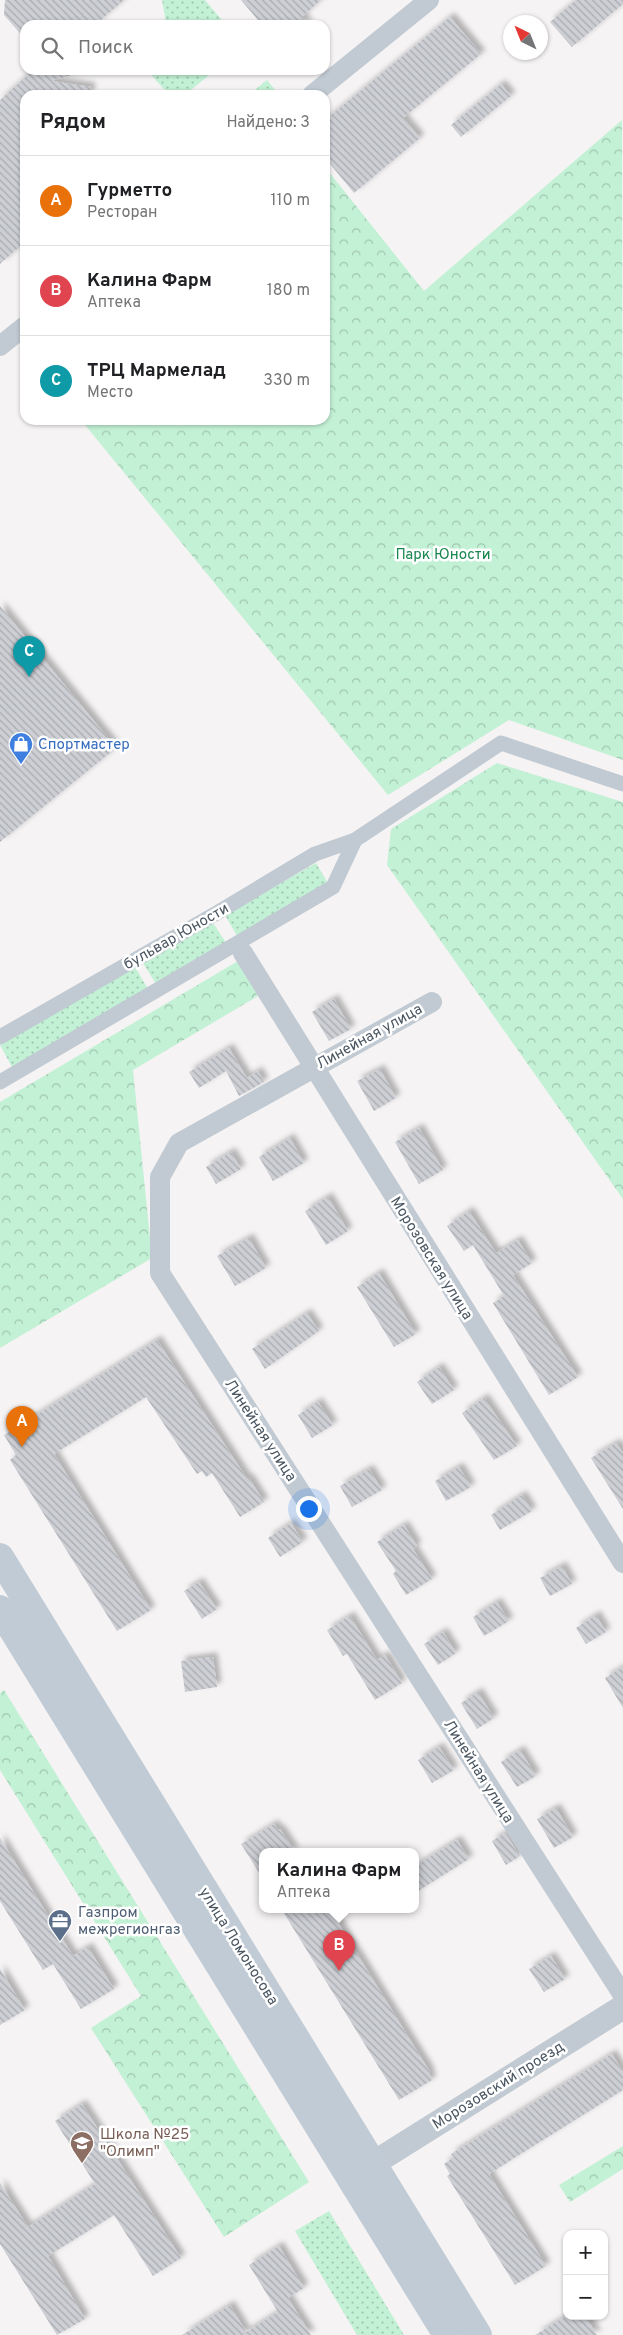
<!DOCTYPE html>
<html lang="ru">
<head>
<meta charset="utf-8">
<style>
  body { margin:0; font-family:Overpass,sans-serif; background:#f2f2f2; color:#202124 }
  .controls { position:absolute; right:15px; bottom:15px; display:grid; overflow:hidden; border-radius:10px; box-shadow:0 1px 4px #0004 }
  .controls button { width:45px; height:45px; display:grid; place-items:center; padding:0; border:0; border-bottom:1px solid #e0e0e0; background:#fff; color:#202124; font:25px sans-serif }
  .compass { position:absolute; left:503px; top:15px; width:45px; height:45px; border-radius:50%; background:#fff; box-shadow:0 1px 4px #0004; rotate:317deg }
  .you { position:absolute; left:308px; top:1508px; width:18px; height:18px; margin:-12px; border:4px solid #fff; border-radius:50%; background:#1a73e8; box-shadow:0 0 0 8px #1a73e833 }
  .badge { display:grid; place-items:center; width:32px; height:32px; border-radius:50%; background:#1a73e8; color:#fff; font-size:16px; font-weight:700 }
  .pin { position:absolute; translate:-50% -41px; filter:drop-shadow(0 1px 2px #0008) }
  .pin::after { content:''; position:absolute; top:26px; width:18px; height:15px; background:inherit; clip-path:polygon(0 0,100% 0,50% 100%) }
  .popup { position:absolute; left:259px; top:1848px; width:160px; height:65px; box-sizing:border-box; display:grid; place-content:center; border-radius:10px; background:#fff; filter:drop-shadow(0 1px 4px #0005); font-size:16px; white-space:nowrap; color:#757577 }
  .popup b { font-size:19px; color:#202124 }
  .popup::after { content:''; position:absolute; left:50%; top:100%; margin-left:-10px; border:10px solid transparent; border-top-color:#fff }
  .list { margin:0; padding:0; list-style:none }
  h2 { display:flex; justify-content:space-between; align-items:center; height:65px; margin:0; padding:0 20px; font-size:21px }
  h2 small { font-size:16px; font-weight:400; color:#757577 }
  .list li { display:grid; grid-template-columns:32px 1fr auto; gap:15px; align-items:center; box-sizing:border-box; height:90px; padding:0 20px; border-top:1px solid #e0e0e0 }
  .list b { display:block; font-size:19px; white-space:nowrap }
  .list p { margin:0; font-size:16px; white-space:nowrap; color:#757577 }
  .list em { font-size:16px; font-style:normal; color:#757577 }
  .icon { flex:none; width:28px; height:28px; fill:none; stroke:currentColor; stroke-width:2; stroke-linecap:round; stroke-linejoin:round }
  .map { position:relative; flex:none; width:623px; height:2335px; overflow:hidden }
  .search { position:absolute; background:#fff; box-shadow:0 1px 4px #0004; left:20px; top:20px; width:310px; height:55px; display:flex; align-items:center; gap:12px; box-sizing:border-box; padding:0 18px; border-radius:15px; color:#757577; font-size:19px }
  .panel { position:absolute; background:#fff; box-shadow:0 1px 4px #0004; left:20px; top:90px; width:310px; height:335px; border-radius:15px }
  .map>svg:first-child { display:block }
  .grass { fill:url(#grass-dots) }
  .park { fill:url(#park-crowns) }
  .building { fill:url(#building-back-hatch); filter:url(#shadow) }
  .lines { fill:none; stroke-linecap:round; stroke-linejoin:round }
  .pedestrian { stroke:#c1cad2; stroke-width:15 }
  .minor { stroke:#c1cad2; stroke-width:20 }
  .tertiary { stroke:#c1cad2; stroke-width:25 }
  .secondary { stroke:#c1cbd6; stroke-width:28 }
  .labels { text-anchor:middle; stroke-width:5; stroke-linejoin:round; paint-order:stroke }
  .park-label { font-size:15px; fill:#17864f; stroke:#fff }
  .shop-label { font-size:15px; fill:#366cbe; stroke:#fff; text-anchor:start }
  .street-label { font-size:15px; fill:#4a5661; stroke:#fff }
  .service-label { font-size:15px; fill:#4e5e75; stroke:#fff; text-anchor:start }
  .education-label { font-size:15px; fill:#785e54; stroke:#fff; text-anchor:start }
</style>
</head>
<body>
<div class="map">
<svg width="623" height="2335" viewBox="0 0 623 2335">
  <defs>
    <pattern id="grass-dots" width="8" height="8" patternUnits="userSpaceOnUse" patternTransform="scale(1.25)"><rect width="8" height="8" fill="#c3f1d5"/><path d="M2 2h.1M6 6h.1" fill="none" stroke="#a0c6b0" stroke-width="1.8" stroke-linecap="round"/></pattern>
    <pattern id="park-crowns" width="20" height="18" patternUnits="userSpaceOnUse" patternTransform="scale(1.25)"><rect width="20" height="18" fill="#c3f1d5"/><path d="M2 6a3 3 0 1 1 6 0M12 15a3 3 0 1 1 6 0" fill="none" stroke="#a0c6b0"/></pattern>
    <pattern id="building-back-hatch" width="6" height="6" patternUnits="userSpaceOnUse" patternTransform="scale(1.25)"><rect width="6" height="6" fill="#cdcfd5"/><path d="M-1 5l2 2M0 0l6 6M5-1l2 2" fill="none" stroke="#a8abb0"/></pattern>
    <filter id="shadow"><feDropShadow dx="4.5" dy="-4.5" stdDeviation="2.5" flood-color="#0004"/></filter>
  </defs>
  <rect width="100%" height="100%" fill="#f5f3f3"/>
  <!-- grass -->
  <path class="grass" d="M162,0H205L226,25H164L165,17Z
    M147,70H215L185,95H169Z
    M267,80L279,95H249Z
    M316,863L329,885L237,936L225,915Z
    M213,923L227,944L156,984L143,963Z
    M135,967L148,989L12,1067L0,1045Z
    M329,2211L404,2335H357L295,2231Z"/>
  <!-- park -->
  <path class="park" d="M622,120L623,760L509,720L388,795L81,420H325V167L424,291Z
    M497,763L623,802V1199L387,865L391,829Z
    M238,961L258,996L133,1070L152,1258L0,1348V1102Z
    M4,1690L309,2182L224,2237L91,2028L141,1996L0,1770V1693Z
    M623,2146V2169L570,2202L559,2185Z"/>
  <!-- building -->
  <path class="building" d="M5,0H124L95,25H25V39L4,15Z
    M241,0H321L302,17L309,25H262Z
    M576,0H623V4L572,47L550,22Z
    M450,17L481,54L403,118L420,138L354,193L325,158V120Z
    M33,70H72V75L51,81L91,87L90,95H25V242L0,264V100Z
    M501,84L511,96L461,137L451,125Z
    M0,606L116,748L0,842Z
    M334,999L351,1029L329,1041L312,1012Z
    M229,1048L247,1078L258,1071L264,1082L239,1096L226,1071L199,1088L189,1072Z
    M380,1069L396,1098L374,1111L357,1081Z
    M419,1128L443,1170L419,1184L395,1142Z
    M290,1138L304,1163L273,1181L259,1157Z
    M231,1152L241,1169L216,1184L206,1167Z
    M328,1197L348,1231L326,1245L305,1211Z
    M469,1211L496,1253L518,1240L532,1263L513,1275L578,1377L549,1395L493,1303L504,1296L473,1245L464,1251L447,1226Z
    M249,1238L266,1268L235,1286L217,1256Z
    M379,1273L416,1334L394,1347L357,1287Z
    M307,1313L319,1331L265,1369L252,1349Z
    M157,1340L247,1479L249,1478L264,1502L240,1517L212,1473L206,1477L202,1471L197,1474L146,1397L54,1454L151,1610L117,1631L10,1460L16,1455L4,1435Z
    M439,1367L454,1390L432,1404L417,1382Z
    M484,1398L517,1446L494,1460L462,1413Z
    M318,1402L333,1425L312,1438L298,1415Z
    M616,1443L623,1453V1509L591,1458Z
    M459,1467L471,1487L446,1501L435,1481Z
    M369,1469L382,1490L352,1507L340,1486Z
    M522,1495L532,1511L500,1530L491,1515Z
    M291,1523L303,1542L280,1557L268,1538Z
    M404,1525L417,1546L413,1549L432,1579L406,1595L393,1574L396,1571L377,1542Z
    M562,1566L572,1584L550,1596L540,1578Z
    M199,1582L217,1609L202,1619L184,1591Z
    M497,1602L509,1621L484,1636L473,1617Z
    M596,1615L606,1632L586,1644L576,1628Z
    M350,1616L377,1660L385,1655L402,1683L375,1700L347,1654L343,1656L327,1630Z
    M443,1632L456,1653L438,1665L424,1644Z
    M213,1657L217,1687L185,1692L181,1661Z
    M623,1667V1708L605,1678Z
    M478,1692L494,1718L477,1729L461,1703Z
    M439,1747L454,1770L432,1783L418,1760Z
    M520,1750L536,1776L517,1787L501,1762Z
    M556,1808L573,1837L554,1848L537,1819Z
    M274,1824L278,1830L280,1829L295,1852H263V1879L241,1844Z
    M505,1833L520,1856L506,1865L492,1841Z
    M0,1838L73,1956L88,1947L114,1989L81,2009L53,1964L43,1970L0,1901Z
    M457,1840L469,1859L415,1893V1866Z
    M282,1910H330L430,2072L429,2073L432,2080L399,2100Z
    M551,1956L565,1979L544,1992L529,1969Z
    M0,1969L25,2010L0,2025Z
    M612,2054L623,2072V2090L489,2174L546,2266L515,2285L447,2176L450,2174L444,2164L454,2157L451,2154Z
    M82,2104L181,2258L153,2276L114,2215L48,2256L85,2319L57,2335L0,2244V2183L28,2227L95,2184L55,2121Z
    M279,2246L304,2288L288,2298L311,2335H182L230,2305L246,2332L278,2312L249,2265Z
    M566,2316H585L597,2335H535Z"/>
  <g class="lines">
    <!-- pedestrian -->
    <path class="pedestrian" d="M0,1037L215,914L315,854L355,840
      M0,1082L333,887L355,840L501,743L623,784"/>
    <!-- minor -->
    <path class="minor" d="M312,95L429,0
      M0,346L25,326
      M243,953L623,1563
      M432,1002L179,1143L160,1177V1273L623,1995"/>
    <!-- tertiary -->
    <path class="tertiary" d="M374,2163L623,2007"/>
    <!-- secondary -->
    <path class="secondary" d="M0,1557L478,2335
      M0,1609L447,2335"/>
  </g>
  <!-- icons -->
  <defs>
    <g id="shop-pin" transform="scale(1.25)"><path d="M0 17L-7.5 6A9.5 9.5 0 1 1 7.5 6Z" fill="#3f7fe0" stroke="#fff"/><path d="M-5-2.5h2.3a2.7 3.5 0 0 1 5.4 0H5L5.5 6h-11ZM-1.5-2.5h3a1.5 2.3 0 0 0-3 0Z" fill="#fff"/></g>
    <g id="office-pin" transform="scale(1.25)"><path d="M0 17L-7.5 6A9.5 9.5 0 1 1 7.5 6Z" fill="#5c6f8a" stroke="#fff"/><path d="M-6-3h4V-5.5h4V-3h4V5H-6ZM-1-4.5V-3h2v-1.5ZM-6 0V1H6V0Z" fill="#fff"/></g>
    <g id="school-pin" transform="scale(1.25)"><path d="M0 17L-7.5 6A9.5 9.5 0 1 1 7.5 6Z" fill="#8d6e63" stroke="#fff"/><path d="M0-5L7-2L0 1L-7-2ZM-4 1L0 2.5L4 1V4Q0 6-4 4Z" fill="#fff"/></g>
  </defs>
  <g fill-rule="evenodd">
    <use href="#shop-pin" x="21" y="744"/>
    <use href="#office-pin" x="60" y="1921"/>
    <use href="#school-pin" x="82" y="2143"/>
  </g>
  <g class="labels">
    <!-- park labels -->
    <g class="park-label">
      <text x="443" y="559">Парк Юности</text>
    </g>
    <!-- shop labels -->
    <g class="shop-label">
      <text x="38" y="749">Спортмастер</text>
    </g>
    <!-- street labels -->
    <g class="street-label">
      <text transform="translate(176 936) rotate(-30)" y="5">бульвар Юности</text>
      <text transform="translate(369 1036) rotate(-29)" y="5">Линейная улица</text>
      <text transform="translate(432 1258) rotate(58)" y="5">Морозовская улица</text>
      <text transform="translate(261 1430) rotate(57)" y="5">Линейная улица</text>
      <text transform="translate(479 1771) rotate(58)" y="5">Линейная улица</text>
      <text transform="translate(239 1946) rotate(58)" y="5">улица Ломоносова</text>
      <text transform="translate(498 2085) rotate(-32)" y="5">Морозовский проезд</text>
    </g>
    <!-- service labels -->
    <g class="service-label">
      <text x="78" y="1917">Газпром<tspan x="78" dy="17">межрегионгаз</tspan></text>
    </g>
    <!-- education labels -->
    <g class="education-label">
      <text x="100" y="2139">Школа №25<tspan x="100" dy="17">"Олимп"</tspan></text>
    </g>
  </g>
</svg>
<div class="controls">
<button>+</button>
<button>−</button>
</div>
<svg class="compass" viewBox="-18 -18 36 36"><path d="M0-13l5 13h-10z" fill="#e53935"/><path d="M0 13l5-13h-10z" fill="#757577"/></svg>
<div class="you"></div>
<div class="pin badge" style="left:22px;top:1447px;background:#e8710a">A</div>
<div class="pin badge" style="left:339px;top:1971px;background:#e0444e">B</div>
<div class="popup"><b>Калина Фарм</b>Аптека</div>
<div class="pin badge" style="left:29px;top:677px;background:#0f9aa8">C</div>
<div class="search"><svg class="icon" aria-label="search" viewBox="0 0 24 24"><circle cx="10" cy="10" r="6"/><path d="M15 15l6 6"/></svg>Поиск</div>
<section class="panel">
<h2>Рядом<small>Найдено: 3</small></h2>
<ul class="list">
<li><span class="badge" style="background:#e8710a">A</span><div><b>Гурметто</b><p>Ресторан</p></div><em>110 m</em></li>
<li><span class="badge" style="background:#e0444e">B</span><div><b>Калина Фарм</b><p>Аптека</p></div><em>180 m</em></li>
<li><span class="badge" style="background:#0f9aa8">C</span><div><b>ТРЦ Мармелад</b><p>Место</p></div><em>330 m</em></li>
</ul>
</section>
</div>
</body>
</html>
